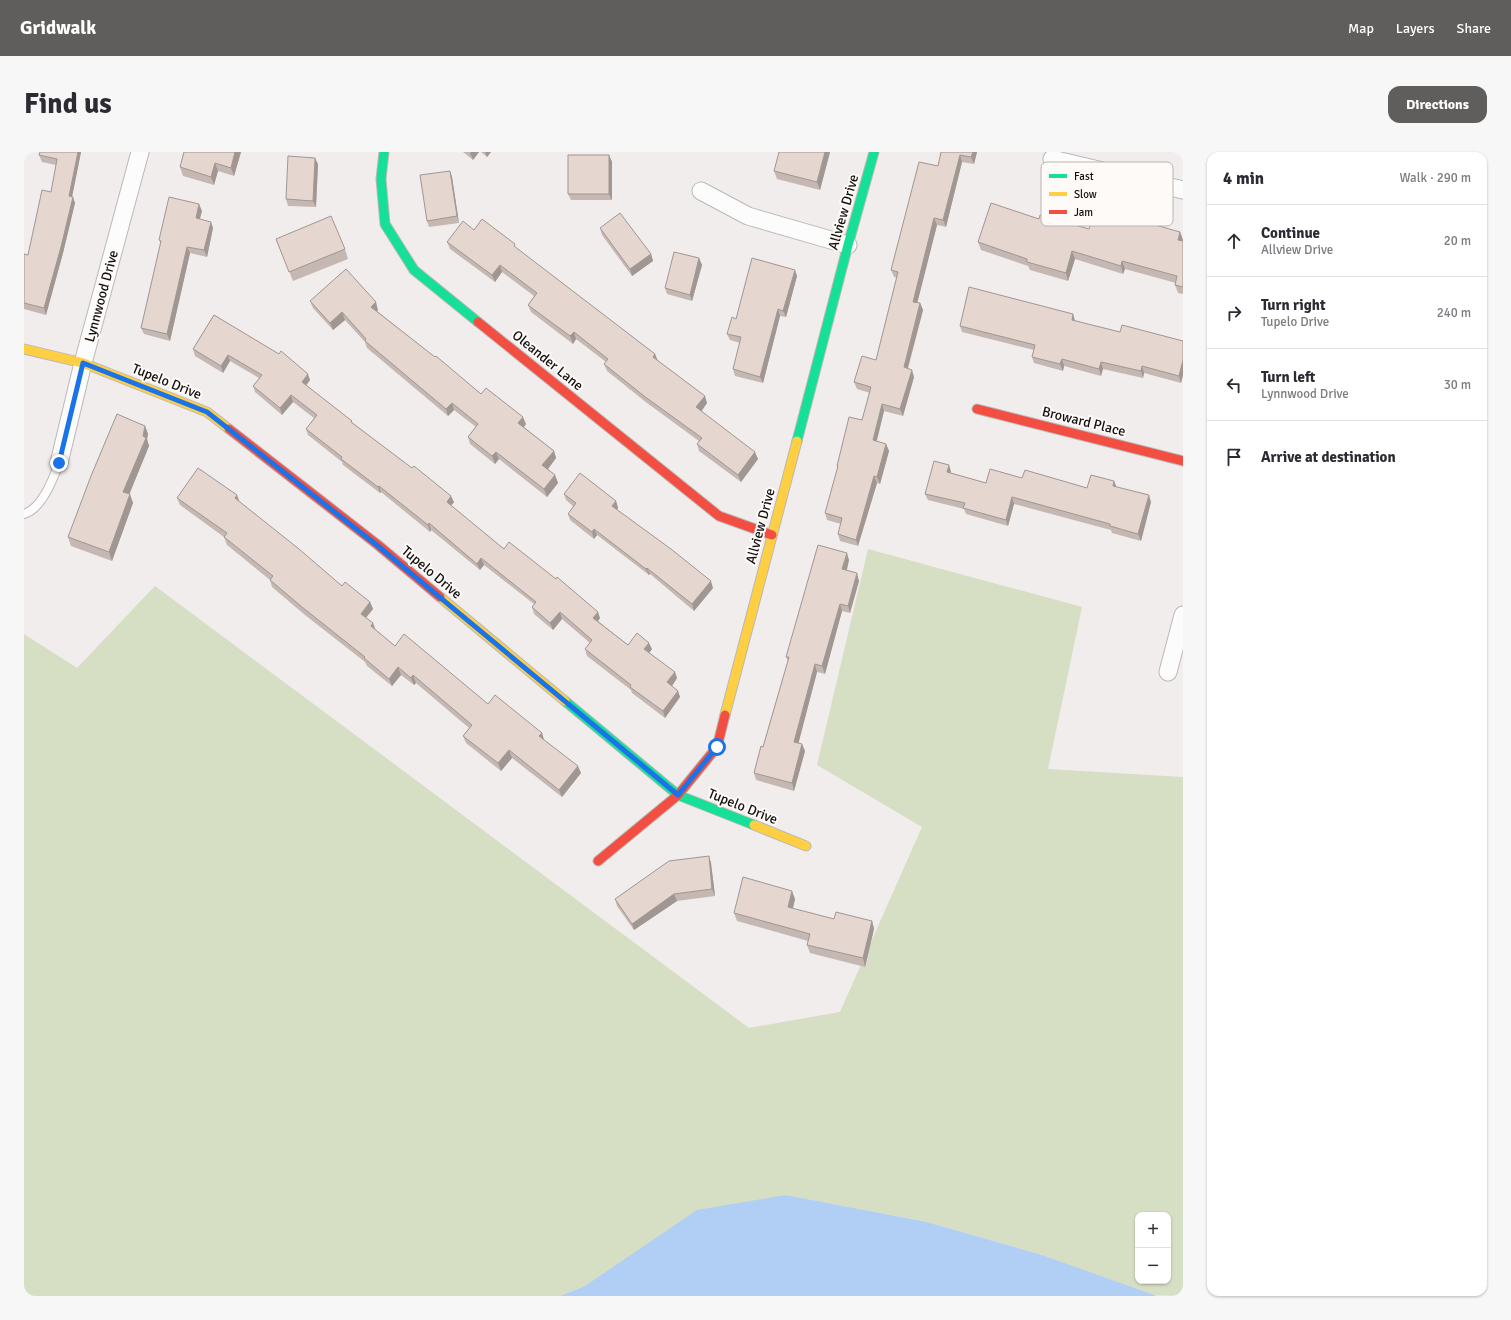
<!DOCTYPE html>
<html lang="en">
<head>
<meta charset="utf-8">
<style>
  body { margin:0; font-family:Signika,sans-serif; background:#f7f7f7; color:#2b2b33 }
  .controls { position:absolute; right:12px; bottom:12px; display:grid; overflow:hidden; border-radius:8px; box-shadow:0 1px 3px #0004 }
  .controls button { width:36px; height:36px; display:grid; place-items:center; padding:0; border:0; border-bottom:1px solid #e1e1e2; background:#fff; color:#2b2b33; font:20px sans-serif }
  .stop { position:absolute; width:12px; height:12px; margin:-9px; border:3px solid #1a73e8; border-radius:50%; background:#fff }
  .stop.end { background:#1a73e8; border-color:#fff; box-shadow:0 1px 4px #0008 }
  .list { margin:0; padding:0; list-style:none }
  h2 { display:flex; justify-content:space-between; align-items:center; height:52px; margin:0; padding:0 16px; font-size:17px }
  h2 small { font-size:13px; font-weight:400; color:#7c7c81 }
  .list li { display:grid; grid-template-columns:26px 1fr auto; gap:12px; align-items:center; box-sizing:border-box; height:72px; padding:0 16px; border-top:1px solid #e1e1e2 }
  .list b { display:block; font-size:15px; white-space:nowrap }
  .list p { margin:0; font-size:13px; white-space:nowrap; color:#7c7c81 }
  .list em { font-size:13px; font-style:normal; color:#7c7c81 }
  .icon { flex:none; width:22px; height:22px; fill:none; stroke:currentColor; stroke-width:2; stroke-linecap:round; stroke-linejoin:round }
  .map { position:relative; flex:none; width:1159px; height:1144px; overflow:hidden; border-radius:12px }
  header { display:flex; align-items:center; gap:24px; box-sizing:border-box; height:56px; padding:0 20px; background:#605e5d; color:#fff }
  header strong { font-size:19px }
  nav { display:flex; gap:22px; margin-inline-start:auto; font-size:14px }
  .intro { display:flex; align-items:center; justify-content:space-between; box-sizing:border-box; height:96px; padding:0 24px }
  h1 { margin:0; font-size:28px }
  .button { padding:10px 18px; border-radius:12px; background:#605e5d; color:#fff; font-size:14px; font-weight:700 }
  main { display:flex; gap:24px; padding:0 24px }
  aside { flex:1; background:#fff; border-radius:12px; box-shadow:0 1px 3px #0004 }
  .map>svg:first-child { display:block }
  .green { fill:#d6dec3; fill-rule:evenodd }
  .water { fill:#b1cef5 }
  .lines { fill:none; stroke-linecap:round; stroke-linejoin:round }
  .lane-casing { stroke:#bbb8b7; stroke-width:10 }
  .street-casing { stroke:#bbb8b7; stroke-width:19 }
  .fast-casing { stroke:#bbb8b7; stroke-width:11 }
  .slow-casing { stroke:#bbb8b7; stroke-width:11 }
  .jam-casing { stroke:#bbb8b7; stroke-width:11 }
  .lane { stroke:#fdfcfc; stroke-width:8 }
  .street { stroke:#fdfcfc; stroke-width:17 }
  .fast { stroke:#16e098; stroke-width:9 }
  .slow { stroke:#ffcf43; stroke-width:9 }
  .jam { stroke:#f24e42; stroke-width:9 }
  .wall { fill:#c5b8b3 }
  .shaded-wall { fill:#a09692 }
  .building { fill:#e5d6d0; stroke:#a09692 }
  .route { stroke:#1a73e8; stroke-width:5 }
  .labels { text-anchor:middle; stroke-width:4; stroke-linejoin:round; paint-order:stroke }
  .street-label { font-size:14px; fill:#131110; stroke:#fefaf8 }
  .key { fill:#fefaf8; stroke:#b8b4b2; stroke-width:1 }
  .key-label { font-size:11px; fill:#131110 }
</style>
</head>
<body>
<header>
<strong>Gridwalk</strong>
<nav><a>Map</a><a>Layers</a><a>Share</a></nav>
</header>
<div class="intro"><h1>Find us</h1><a class="button">Directions</a></div>
<main>
<div class="map">
<svg width="1159" height="1144" viewBox="0 0 1159 1144">
  <rect width="100%" height="100%" fill="#f0edec"/>
  <!-- green -->
  <path class="green" d="M844,397L1058,455L1024,617L1159,625V1144L1129,1143L1018,1103L903,1070L762,1043L561,1134L536,1144H0V482L53,516L131,434L725,876L816,860L898,675L793,613ZM1114,1063H1144V1129H1114Z"/>
  <!-- water -->
  <path class="water" d="M762,1043L903,1070L1018,1103L1133,1144H536L561,1134L673,1058Z"/>
  <g class="lines">
    <!-- lane casing -->
    <g class="lane-casing">
      <path id="lane" d="M0,362C18,357 29,327 35,311"/>
    </g>
    <!-- street casing -->
    <g class="street-casing">
      <path id="street" d="M1028,7L1159,38
        M677,39L724,64L824,93
        M35,311L59,211L116,0
        M1144,520L1159,463"/>
    </g>
    <!-- fast casing -->
    <g class="fast-casing">
      <path id="fast" d="M360,0L357,27L361,72L390,118L454,170
        M773,289L824,93L850,0
        M541,549L654,643L730,673"/>
    </g>
    <!-- slow casing -->
    <g class="slow-casing">
      <path id="slow" d="M0,197L59,211L183,260L205,277
        M416,445L541,549
        M701,563L773,289
        M730,673L782,694"/>
    </g>
    <!-- jam casing -->
    <g class="jam-casing">
      <path id="jam" d="M454,170L695,364L748,383
        M953,257L1159,309
        M205,277L354,393L416,445
        M574,709L654,643L693,595L701,563"/>
    </g>
    <!-- lane -->
    <use href="#lane" class="lane"/>
    <!-- street -->
    <use href="#street" class="street"/>
    <!-- fast -->
    <use href="#fast" class="fast"/>
    <!-- slow -->
    <use href="#slow" class="slow"/>
    <!-- jam -->
    <use href="#jam" class="jam"/>
  </g>
  <!-- wall -->
  <path class="wall" d="M57,0L48,45L51,51L39,101L22,163L0,157V102L4,103L27,40L32,13L18,10L15,3Z
    M160,0H217L210,24L194,19L190,33L159,24L156,15Z
    M439,0H455L449,8Z
    M457,0H467L463,5Z
    M806,0L796,38L753,27L750,19Z
    M917,0H953L950,12L938,10L922,75L913,73L893,151H896L899,158L884,217L890,225L879,264L860,259L853,289L862,292L865,299L856,332L853,331L834,394L816,389L814,382L817,372L803,368L801,361L814,317L813,314L838,268L846,241L833,237L830,230L852,208L873,126L870,125L867,118L914,14Z
    M585,3L588,10V48H547L544,42Z
    M294,12L292,55L264,54L262,47Z
    M426,19L428,25L435,71L405,75L403,69Z
    M178,59L176,67L189,76L183,105L166,101L146,189L120,182L117,176L137,92L135,88Z
    M1015,67L1065,77L1117,71L1156,80L1159,88V142L1154,141L1151,133L1152,131L1101,117L1099,122L1051,107L1044,129L1006,118L1004,114L957,98L954,90Z
    M576,76L627,102L629,109L608,124L578,83Z
    M450,78L493,97L631,202L633,208L683,251L677,259L734,307L717,330L675,299L673,292L675,289L623,251L583,219L580,212L582,210L552,187L549,192L507,160L504,153L510,144L478,120L471,130L426,97L423,90Z
    M252,87L321,97L324,107L269,129Z
    M675,106L678,113L668,149L643,142L641,136Z
    M773,124L762,165L756,164L739,231L711,224L709,217L716,191L706,188L703,182L712,167Z
    M286,149L354,158L353,159L457,242L502,272L500,275L530,299L532,306L524,317L531,323L534,331L523,345L475,307L471,312L446,292L444,285L452,275L430,258L424,264L343,196L341,190L321,168L309,178L289,156Z
    M1049,162L1051,169L1096,180L1159,189V223L1157,231L1120,221L1119,226L1079,217L1077,224L1040,214L1039,219L1010,211L1008,205L1010,198L938,180L936,174Z
    M190,163L286,228L282,233L329,271L430,350L427,354L480,397L576,466L574,469L604,493L628,497L625,501L653,526L648,534L654,539L656,545L641,566L608,541L607,538L563,504L561,497L566,491L538,467L529,478L510,462L508,455L510,452L460,413L456,418L407,378L406,380L357,340L356,341L319,313L318,310L284,283L282,277L290,266L269,250L258,263L231,240L229,234L235,226L206,209L199,221L171,204L169,197Z
    M121,274L124,282L123,287L125,294L105,342L109,351L88,409L47,394L44,385Z
    M927,319V321L962,331L998,326L1063,336L1090,329L1092,335L1127,350L1117,389L1088,381L1087,378L990,352L984,374L942,362L940,357L904,348L901,342Z
    M540,342L592,349L594,356L593,358L689,436L670,459L626,422L625,423L573,383L570,387L546,368L544,362L549,354L542,348Z
    M153,346L216,350L318,434L346,450L349,457L342,466L351,477L371,494L464,552L518,581L520,588L557,621L538,645L488,606L477,619L442,591L439,584L445,576L392,531L390,533L377,523L368,534L343,514L341,510L281,463L248,435L246,428L203,393L200,385L156,353Z
    M825,408L823,418L835,429L826,461L818,459L801,522L793,520L774,591L778,592L781,599L770,639L732,628L730,621L739,595L764,509L762,505Z
    M685,704L687,711L691,744L653,749L610,778L593,754L591,747Z
    M771,747L769,757L810,767L848,769L850,777L841,815L786,801L783,793L784,789L713,769L710,761Z"/>
  <!-- shaded-wall -->
  <path class="shaded-wall" d="M54,0H57L47,50L45,44Z
    M211,0H217L210,24L207,16Z
    M447,0H455L449,8L446,1Z
    M461,0H467L463,5Z
    M801,0H806L796,38L793,30Z
    M949,0H953L950,12L947,5Z
    M585,3L588,10V48L585,42Z
    M936,3L938,10L922,75L919,68Z
    M291,6L294,12L292,55L289,49Z
    M191,11L194,19L190,33L187,25Z
    M426,19L428,25L435,71L433,64Z
    M49,45L51,51L39,101L22,163L20,156Z
    M175,52L178,59L174,73L172,66Z
    M910,66L913,73L892,156L889,150Z
    M187,70L189,76L183,105L180,98Z
    M1156,80L1159,88V89L1154,88Z
    M163,95L166,101L146,189L143,182Z
    M1048,99L1051,107L1044,129L1042,121Z
    M627,102L629,109L608,124L606,117Z
    M675,106L678,113L668,149L666,143Z
    M1098,109L1101,117L1099,122L1097,114Z
    M476,113L478,120L471,130L468,123Z
    M771,118L773,124L762,165L759,159Z
    M352,150L354,158L350,162L347,155Z
    M896,151L899,158L882,222L880,215Z
    M754,157L756,164L739,231L736,225Z
    M318,160L321,168L309,178L306,171Z
    M1049,162L1051,169L1048,168Z
    M550,180L552,187L549,192L546,184Z
    M631,202L634,209L629,205Z
    M204,203L206,209L199,221L197,214Z
    M1038,207L1040,214L1039,219L1036,212Z
    M1159,208V223L1157,231L1155,224Z
    M1077,210L1079,217L1077,224L1075,217Z
    M1118,214L1120,221L1119,226L1117,219Z
    M888,218L890,225L879,264L876,257Z
    M284,222L286,228L280,236L278,230Z
    M267,243L269,250L258,263L256,256Z
    M681,244L683,251L675,263L672,255Z
    M428,251L430,258L424,264L422,257Z
    M858,252L860,259L851,295L849,288Z
    M499,265L502,272L497,279L494,271Z
    M121,274L124,282L123,287L125,294L103,348L99,340L119,284Z
    M862,292L865,299L856,332L853,325Z
    M530,299L532,306L521,321L518,313Z
    M472,300L475,307L471,312L468,304Z
    M731,300L734,307L717,330L714,323Z
    M925,313L927,319L925,327L923,320Z
    M531,323L534,331L523,345L520,337Z
    M850,324L853,331L834,394L832,388Z
    M1090,329L1093,336L1089,334Z
    M355,334L357,340L356,341L354,335Z
    M106,342L109,351L88,409L85,400Z
    M213,343L216,351L211,346Z
    M1125,343L1127,350L1117,389L1114,382Z
    M427,344L430,350L425,356L423,350Z
    M988,345L990,352L984,374L982,368Z
    M592,349L594,356L591,361L588,354Z
    M405,371L407,378L406,380L404,373Z
    M570,377L573,383L570,387L568,380Z
    M823,401L825,408L821,425L818,417Z
    M457,406L460,413L456,418L453,412Z
    M623,416L626,422L625,423L622,417Z
    M833,421L835,429L826,461L824,454Z
    M687,429L689,436L670,459L668,452Z
    M346,450L349,457L339,469L337,462Z
    M816,452L818,459L801,522L798,514Z
    M536,460L538,467L529,478L526,471Z
    M574,460L576,466L572,472L569,466Z
    M349,471L352,479L347,474Z
    M625,491L628,497L623,504L620,497Z
    M791,512L793,520L773,597L770,590Z
    M374,515L377,523L368,534L365,527Z
    M651,520L653,526L646,537L643,530Z
    M389,523L392,531L390,533L387,526Z
    M654,539L656,545L641,566L639,559Z
    M518,581L520,588L515,584Z
    M778,592L781,599L770,639L768,631Z
    M485,598L488,606L477,619L474,611Z
    M554,614L557,621L538,645L535,638Z
    M685,704L687,711L691,744L688,737Z
    M768,739L771,747L767,763L764,755Z
    M650,742L653,749L610,778L608,772Z
    M848,769L850,777L841,815L839,806Z"/>
  <!-- building -->
  <path class="building" d="M16,0H54L45,44L49,45L37,95L20,156L0,151V102L4,103L18,38L27,40L33,7L15,3Z
    M160,0H211L207,16L191,11L187,25L156,15Z
    M755,0H801L793,30L750,19Z
    M917,0H949L947,5L936,3L919,68L910,66L889,150L896,151L880,215L888,218L876,257L858,252L849,288L862,292L853,325L850,324L832,388L814,382L818,366L801,361L814,314H813L825,265L838,268L847,235L830,230L838,204L852,208L874,120L867,118L895,10L914,14Z
    M544,3H585V42H544Z
    M264,4L291,6L289,49L262,47Z
    M426,19L433,64L403,69L396,23Z
    M145,45L175,52L172,66L187,70L180,98L163,95L143,182L117,176L137,89L135,88Z
    M967,51L1015,67L1016,63L1065,77L1071,57L1117,71V69L1156,80L1154,88L1159,89V135L1151,133L1153,124L1098,109L1097,114L1048,99L1042,121L1003,110V107L954,90Z
    M596,61L627,102L606,117L576,76Z
    M307,64L321,97L265,120L252,87Z
    M458,67L491,92L490,94L631,202L629,205L681,244L672,255L731,300L714,323L673,292L678,286L620,244L580,212L584,207L550,180L546,184L504,153L513,141L476,113L468,123L423,90L439,69L450,78Z
    M650,100L675,106L666,143L641,136Z
    M728,106L771,118L759,159L754,157L736,225L709,217L717,185L703,182L708,165L712,167Z
    M322,117L352,150L347,155L411,205L412,204L457,242L462,236L499,265L494,271L530,299L518,313L531,323L520,337L472,300L468,304L444,285L454,272L428,251L422,257L341,189L342,187L318,160L306,171L286,149Z
    M945,135L1049,162L1048,168L1096,180L1098,173L1159,189V208L1155,224L1118,214L1117,219L1077,210L1075,217L1038,207L1036,212L1008,205L1011,193L936,174Z
    M190,163L255,202L257,199L284,222L278,230L328,269L327,270L388,316L390,314L427,344L423,350L480,397L485,390L532,427L533,425L574,460L569,466L604,493L613,481L625,491L620,497L651,520L643,530L654,539L639,559L606,535L607,533L561,497L568,488L536,460L526,471L508,455L512,450L457,406L453,412L405,371L404,373L355,334L354,335L317,307L318,305L282,277L293,263L267,243L256,256L229,234L238,223L204,203L197,214L169,197Z
    M93,262L121,274L119,284L122,286L99,340L106,342L85,400L44,385L67,324Z
    M910,309L925,313L923,320L962,331L966,317L998,326L1001,318L1063,336L1067,323L1090,329L1089,334L1125,343L1114,382L1086,374V372L988,345L982,368L939,356L941,351L901,342Z
    M174,316L213,343L211,346L275,397L318,434L321,430L346,450L337,462L349,471L347,474L371,494L380,482L464,552L471,543L518,581L515,584L554,614L535,638L485,598L474,611L439,584L448,573L389,523L387,526L374,515L365,527L340,506L341,505L278,455L246,428L249,424L200,385L203,381L153,346Z
    M556,321L592,349L588,354L647,397L687,429L668,452L623,416L622,417L570,377L568,380L544,362L552,351L540,342Z
    M794,393L823,401L818,417L833,421L824,454L816,452L798,514L791,512L770,590L778,592L768,631L730,621L737,594L739,595L765,505H762Z
    M685,704L688,737L650,742L608,772L591,747L645,709Z
    M719,725L768,739L764,755L810,767L812,760L848,769L839,806L783,793L786,782L710,761Z"/>
  <g class="lines">
    <!-- route -->
    <path class="route" d="M35,311L59,211L183,260L354,394L654,643L693,595"/>
  </g>
  <g class="labels">
    <!-- street labels -->
    <g class="street-label">
      <text transform="translate(819 60) rotate(-74)" y="5">Allview Drive</text>
      <text transform="translate(77 144) rotate(-75)" y="5">Lynnwood Drive</text>
      <text transform="translate(524 208) rotate(39)" y="5">Oleander Lane</text>
      <text transform="translate(143 229) rotate(22)" y="5">Tupelo Drive</text>
      <text transform="translate(1060 269) rotate(14)" y="5">Broward Place</text>
      <text transform="translate(736 374) rotate(-75)" y="5">Allview Drive</text>
      <text transform="translate(408 420) rotate(40)" y="5">Tupelo Drive</text>
      <text transform="translate(719 654) rotate(22)" y="5">Tupelo Drive</text>
    </g>
  </g>
  <!-- legend -->
  <rect x="1017" y="10" width="132" height="64" rx="6" class="key"/>
  <rect x="1025" y="22" width="18" height="4" fill="#16e098"/>
  <rect x="1025" y="40" width="18" height="4" fill="#ffcf43"/>
  <rect x="1025" y="58" width="18" height="4" fill="#f24e42"/>
  <g class="key-label">
    <text x="1050" y="28">Fast</text>
    <text x="1050" y="46">Slow</text>
    <text x="1050" y="64">Jam</text>
  </g>
</svg>
<div class="controls">
<button>+</button>
<button>−</button>
</div>
<div class="stop" style="left:693px;top:595px"></div>
<div class="stop end" style="left:35px;top:311px"></div>
</div>
<aside>
<h2>4 min<small>Walk · 290 m</small></h2>
<ul class="list">
<li><svg class="icon" aria-label="ahead" viewBox="0 0 24 24"><path d="M12 20V5M6 11l6-6 6 6"/></svg><div><b>Continue</b><p>Allview Drive</p></div><em>20 m</em></li>
<li><svg class="icon" aria-label="right" viewBox="0 0 24 24"><path d="M7 20v-9h11M14 6l5 5-5 5"/></svg><div><b>Turn right</b><p>Tupelo Drive</p></div><em>240 m</em></li>
<li><svg class="icon" aria-label="left" viewBox="0 0 24 24"><path d="M17 20v-9H6M10 6l-5 5 5 5"/></svg><div><b>Turn left</b><p>Lynnwood Drive</p></div><em>30 m</em></li>
<li><svg class="icon" aria-label="arrive" viewBox="0 0 24 24"><path d="M6 21V4h12l-3 4 3 4H6"/></svg><div><b>Arrive at destination</b></div></li>
</ul>
</aside>
</main>
</body>
</html>
